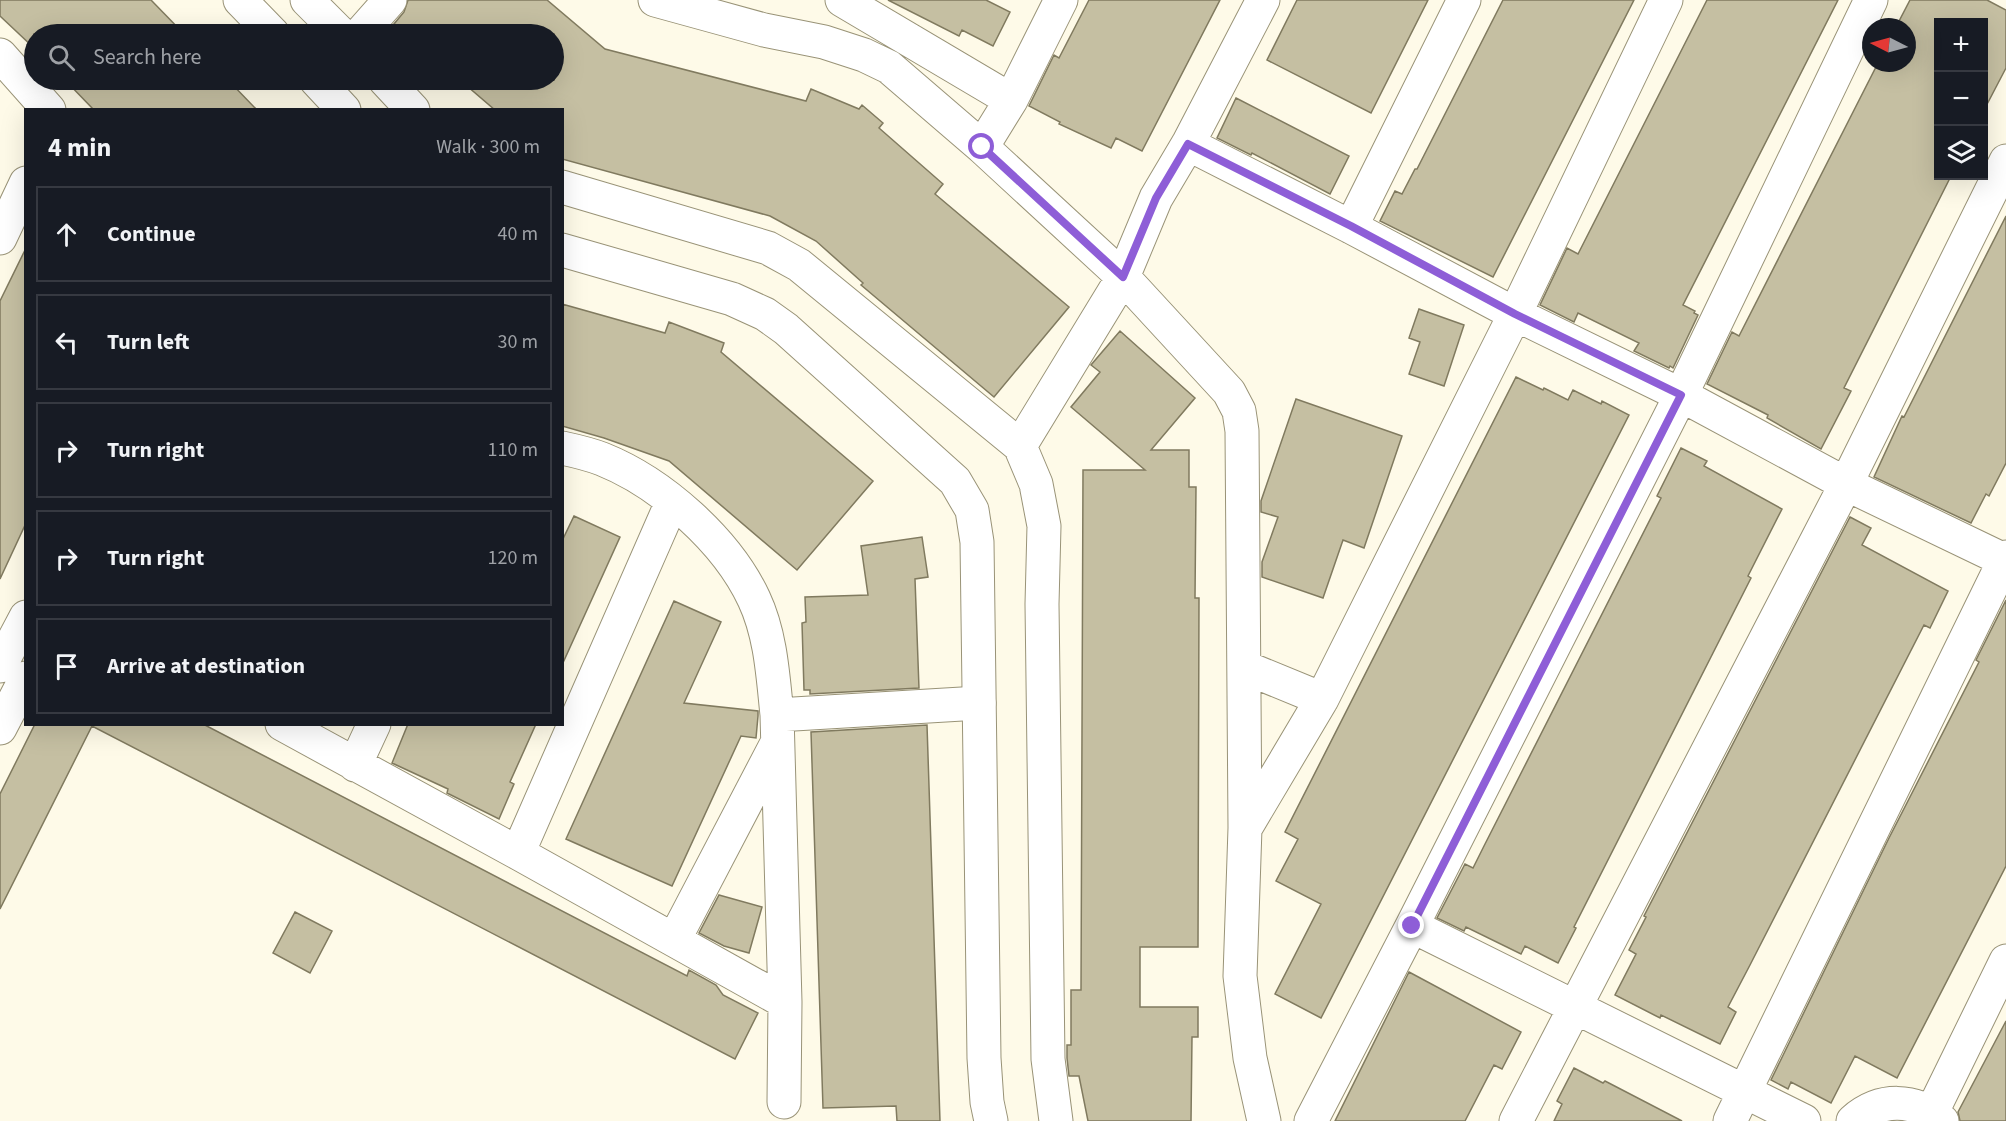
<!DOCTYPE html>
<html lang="en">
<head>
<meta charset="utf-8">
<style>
  body { margin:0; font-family:"Source Sans 3",sans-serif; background:#20242c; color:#f1f3f6 }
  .controls { position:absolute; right:18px; top:18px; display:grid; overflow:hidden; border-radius:0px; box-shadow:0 6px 24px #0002 }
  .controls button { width:54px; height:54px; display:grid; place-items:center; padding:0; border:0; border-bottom:2px solid #363941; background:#171b24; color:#f1f3f6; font:30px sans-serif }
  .compass { position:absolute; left:1862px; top:18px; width:54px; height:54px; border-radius:50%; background:#171b24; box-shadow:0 6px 24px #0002; rotate:276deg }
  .stop { position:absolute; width:18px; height:18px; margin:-14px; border:4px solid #8e5ed7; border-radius:50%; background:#fff }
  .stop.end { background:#8e5ed7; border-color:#fff; box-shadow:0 2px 6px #0008 }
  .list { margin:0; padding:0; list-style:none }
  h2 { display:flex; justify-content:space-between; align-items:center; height:78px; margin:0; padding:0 24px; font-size:26px }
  h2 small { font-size:20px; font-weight:400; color:#9ea1a6 }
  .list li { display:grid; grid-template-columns:39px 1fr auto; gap:18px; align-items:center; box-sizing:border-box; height:96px; margin:0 12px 12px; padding:0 12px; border:2px solid #363941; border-radius:0px }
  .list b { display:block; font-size:22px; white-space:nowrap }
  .list em { font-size:20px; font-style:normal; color:#9ea1a6 }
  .icon { flex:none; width:33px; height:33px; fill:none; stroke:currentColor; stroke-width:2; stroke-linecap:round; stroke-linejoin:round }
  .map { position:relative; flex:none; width:2006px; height:1121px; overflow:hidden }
  .search { position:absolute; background:#171b24; box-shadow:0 6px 24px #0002; left:24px; top:24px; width:540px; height:66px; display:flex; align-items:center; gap:15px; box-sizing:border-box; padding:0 21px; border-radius:33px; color:#9ea1a6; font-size:22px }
  .panel { position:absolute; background:#171b24; box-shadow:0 6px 24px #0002; left:24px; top:108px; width:540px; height:618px; border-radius:0px }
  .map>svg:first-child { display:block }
  .building { fill:#c5bfa2; stroke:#807a5f; stroke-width:1.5 }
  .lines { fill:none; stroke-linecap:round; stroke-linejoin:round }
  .street-casing { stroke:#999377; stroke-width:35 }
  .secondary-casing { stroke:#999377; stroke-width:35 }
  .street { stroke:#fff; stroke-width:33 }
  .secondary { stroke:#fff; stroke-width:33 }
  .route { stroke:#8e5ed7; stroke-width:8 }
</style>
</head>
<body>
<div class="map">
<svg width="2006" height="1121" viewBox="0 0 2006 1121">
  <rect width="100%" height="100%" fill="#fefae8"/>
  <!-- building -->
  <path class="building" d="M0,0H151L184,34H34V48L0,16Z
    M408,0H547L605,49L806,101L811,89L859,109L862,105L883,123L879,128L943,184L935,194L1069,307L994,397L861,285L863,283L816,241L770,216L562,159V110H495L460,80H554V34H406L394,24L404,12Z
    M888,0H986L1010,12L993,46L962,30L959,36Z
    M1089,0H1220L1142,151L1116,138L1111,148L1059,124L1060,122L1029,106L1054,55L1059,58Z
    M1297,0H1428L1371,113L1267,60Z
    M1503,0H1634L1493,277L1380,221L1395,191L1402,194L1415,169H1417Z
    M1707,0H1838L1683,305L1695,311L1694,313L1698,315L1673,368L1670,366L1669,368L1634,351L1639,343L1578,313L1574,322L1540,305L1567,248L1578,254Z
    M1910,0H1987L2006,10V68L1983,112V22H1938V176H1951L1844,388L1851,391L1821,449L1767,418L1768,415L1707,384L1732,332L1739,336L1878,63H1907V27H1896Z
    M65,80H228L257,110H94Z
    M1236,98L1349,156L1330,194L1252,153L1251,155L1217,138Z
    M2006,216V463L1989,496L1986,494L1971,523L1874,477L1902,416L1904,417Z
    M26,248V523L0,579V301Z
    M562,304L665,333L669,322L724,343L721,352L873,481L797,570L669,461L604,438L562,426Z
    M1419,309L1464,325L1444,386L1409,374L1420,342L1409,338Z
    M1120,331L1195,398L1151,450H1189V487H1196L1195,598H1199L1198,947H1140V1007H1198V1037H1192L1191,1121H1088L1079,1076H1069L1067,1058V1045H1071V990H1081L1083,470H1145L1071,407L1100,372L1091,365Z
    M1516,377L1543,390L1544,388L1568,400L1573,390L1601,404L1602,401L1629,415L1321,1018L1275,994L1321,904L1276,881L1298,839L1285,832Z
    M1296,399L1402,436L1364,548L1343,540L1323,598L1262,577V562L1278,517L1261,512V501Z
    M1681,448L1707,461L1704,466L1782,509L1748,576L1751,578L1574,927L1576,928L1558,963L1525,946L1521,954L1466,927L1464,931L1437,918L1465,864L1473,868L1484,846L1661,498L1657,496Z
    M574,516L620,537L562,665V541Z
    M1850,517L1871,528L1862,545L1948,591L1930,628L1924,625L1750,965L1728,1007L1736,1012L1720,1044L1661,1015L1660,1018L1615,995L1636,954L1629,950L1646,917L1644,916Z
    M922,537L928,577L915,579L919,688L810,694V690H804L802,623L806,622L805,597L868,595L861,546Z
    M2006,600V866L1897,1078L1855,1056L1831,1103L1791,1082L1788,1089L1771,1080L1889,838L1979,662L1976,660Z
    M674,601L721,622L684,703L758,711V716L756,738L741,736L672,886L566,839Z
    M35,724H203L687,976L689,970L716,985L723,995L758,1013L735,1059L92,726L0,909V794Z
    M408,724H536L510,782L514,784L499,819L447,793L448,789L392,763Z
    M927,725L940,1121H897L896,1106L823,1108L811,732Z
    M719,895L762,907L749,953L724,946L699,933Z
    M295,912L332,931L310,973L273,953Z
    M1409,972L1521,1032L1502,1069L1494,1065L1465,1121H1335Z
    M2006,1021V1121H1960L1958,1112Z
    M1574,1068L1603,1083L1605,1081L1682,1121H1554L1562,1104L1557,1101Z"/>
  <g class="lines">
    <!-- street casing -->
    <g class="street-casing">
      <path id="street" d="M307,0L341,34
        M655,0L764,30L824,42L864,55L889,67L982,147L1123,277L1229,392L1239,411L1242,431L1245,828L1240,976L1250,1058L1264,1121
        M842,0L1011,100L1061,0
        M360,34L390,0
        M0,55L49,110
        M385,80L413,110
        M1188,144L1351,227L1515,314L1681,395L1846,484L2006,561
        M982,147L1011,100
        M562,187L768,248L799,265L1020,446L1036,484L1044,526L1042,604L1048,1059L1056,1121
        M1351,227L1464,0
        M0,238L26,183
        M1020,446L1123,277L1156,198L1188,144L1263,0
        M562,448C576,451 589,454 602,459C662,483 727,541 754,599C771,635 773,677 777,715L785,1002L784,1102
        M0,666L26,617
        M1244,667L1322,699
        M777,715L979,703
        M282,724L518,853L785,1002
        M0,728L26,678
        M355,765L374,724
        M1246,827L1322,699L1515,314L1666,0
        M518,853L672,502
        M1412,926L1804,1121
        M674,940L776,745
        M1932,1112L2006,961
        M1311,1121L1412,926L1681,395L1871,0
        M1516,1121L1846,484L2006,161
        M1730,1121L2006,557
        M1853,1121C1880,1097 1915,1098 1942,1121"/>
    </g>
    <!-- secondary casing -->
    <g class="secondary-casing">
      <path id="secondary" d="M240,0L273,34
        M316,80L344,110
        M562,250L732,299L765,314L786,329L955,481L972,510L977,542L984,1058L987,1102L991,1121"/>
    </g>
    <!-- street -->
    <use href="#street" class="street"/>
    <!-- secondary -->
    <use href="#secondary" class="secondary"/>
  </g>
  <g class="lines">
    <!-- route -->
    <path class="route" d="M982,147L1123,277L1156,198L1188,144L1351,226L1515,314L1681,395L1412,926"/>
  </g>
</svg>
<div class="controls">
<button>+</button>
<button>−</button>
<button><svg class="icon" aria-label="layers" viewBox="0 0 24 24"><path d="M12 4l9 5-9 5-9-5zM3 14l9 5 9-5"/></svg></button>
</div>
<svg class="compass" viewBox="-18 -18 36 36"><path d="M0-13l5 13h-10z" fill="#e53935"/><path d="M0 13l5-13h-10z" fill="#9ea1a6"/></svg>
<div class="stop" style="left:982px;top:147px"></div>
<div class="stop end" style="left:1412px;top:926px"></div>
<div class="search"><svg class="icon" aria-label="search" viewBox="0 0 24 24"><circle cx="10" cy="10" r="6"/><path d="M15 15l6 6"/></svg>Search here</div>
<section class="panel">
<h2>4 min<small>Walk · 300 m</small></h2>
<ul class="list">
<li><svg class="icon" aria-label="ahead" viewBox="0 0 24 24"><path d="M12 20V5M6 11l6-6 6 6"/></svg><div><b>Continue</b></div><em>40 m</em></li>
<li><svg class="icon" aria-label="left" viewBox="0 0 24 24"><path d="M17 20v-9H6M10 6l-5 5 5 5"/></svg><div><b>Turn left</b></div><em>30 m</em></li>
<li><svg class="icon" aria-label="right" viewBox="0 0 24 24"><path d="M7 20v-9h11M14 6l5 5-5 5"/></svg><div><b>Turn right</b></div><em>110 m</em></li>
<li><svg class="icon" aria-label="right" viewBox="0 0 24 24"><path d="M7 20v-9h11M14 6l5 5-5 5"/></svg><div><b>Turn right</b></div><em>120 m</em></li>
<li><svg class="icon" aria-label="arrive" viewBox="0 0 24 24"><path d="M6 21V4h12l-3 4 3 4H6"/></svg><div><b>Arrive at destination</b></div></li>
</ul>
</section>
</div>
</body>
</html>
